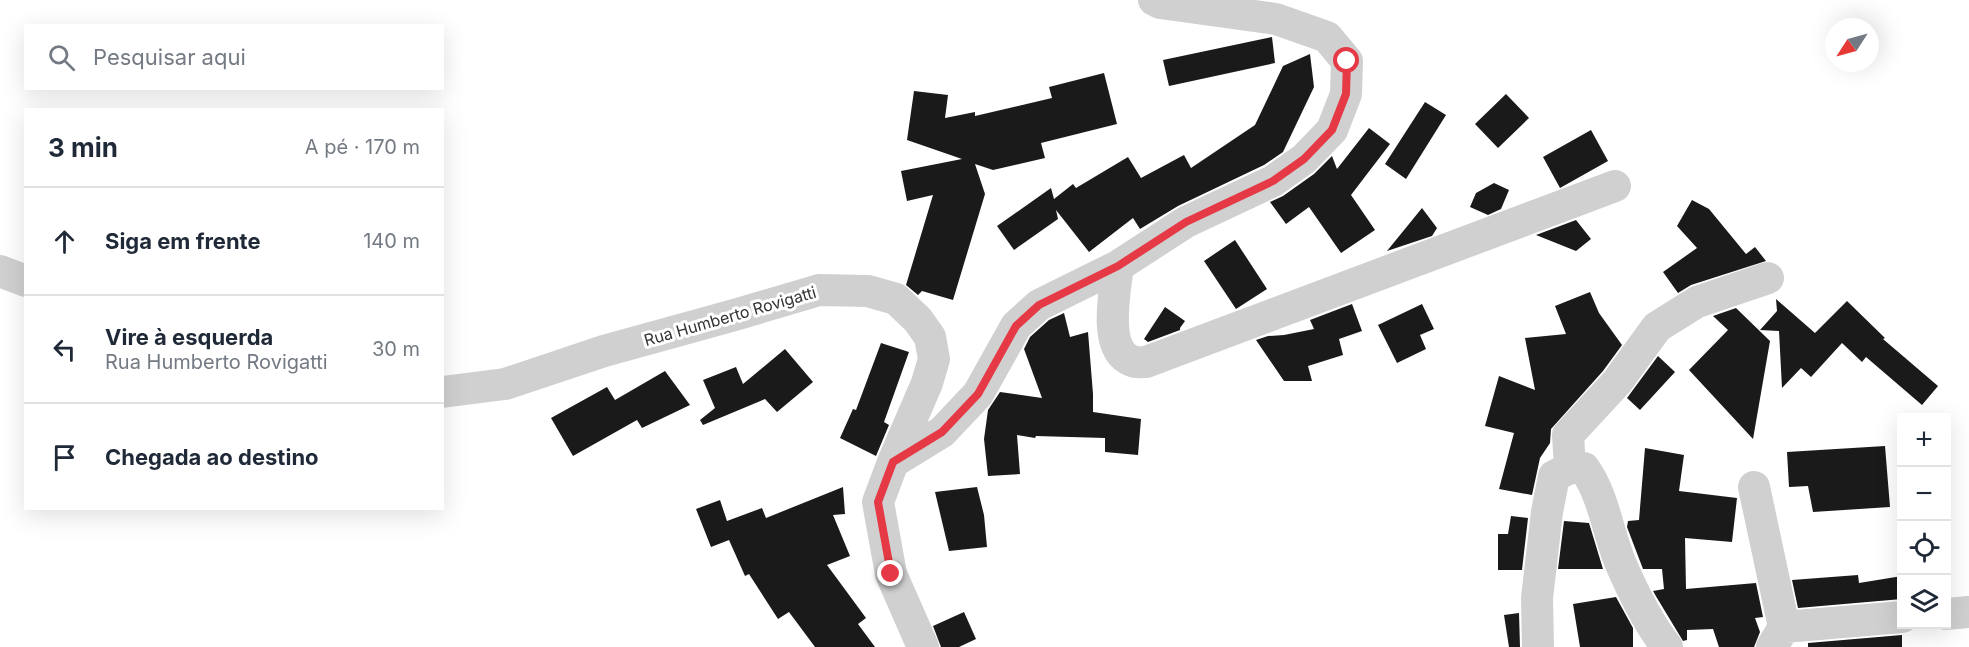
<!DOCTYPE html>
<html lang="pt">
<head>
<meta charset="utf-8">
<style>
  body { margin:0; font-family:Inter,sans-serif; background:#f6f6f7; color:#1f2937 }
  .controls { position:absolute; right:18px; bottom:18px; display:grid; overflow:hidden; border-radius:0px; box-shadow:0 6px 24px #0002 }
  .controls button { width:54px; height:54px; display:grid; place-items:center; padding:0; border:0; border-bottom:2px solid #e0e1e3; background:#fff; color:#1f2937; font:30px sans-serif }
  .compass { position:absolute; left:1825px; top:18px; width:54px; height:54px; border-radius:50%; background:#fff; box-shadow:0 6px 24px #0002; rotate:234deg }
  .stop { position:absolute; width:18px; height:18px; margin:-14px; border:4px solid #e63946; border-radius:50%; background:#fff }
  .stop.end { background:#e63946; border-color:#fff; box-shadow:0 2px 6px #0008 }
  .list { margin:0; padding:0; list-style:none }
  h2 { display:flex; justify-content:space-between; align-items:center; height:78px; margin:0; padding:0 24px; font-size:26px }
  h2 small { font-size:20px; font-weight:400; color:#747a83 }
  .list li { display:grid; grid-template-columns:39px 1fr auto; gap:18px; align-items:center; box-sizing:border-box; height:108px; padding:0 24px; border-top:2px solid #e0e1e3 }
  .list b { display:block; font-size:22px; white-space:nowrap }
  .list p { margin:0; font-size:20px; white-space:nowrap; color:#747a83 }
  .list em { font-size:20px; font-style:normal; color:#747a83 }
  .icon { flex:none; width:33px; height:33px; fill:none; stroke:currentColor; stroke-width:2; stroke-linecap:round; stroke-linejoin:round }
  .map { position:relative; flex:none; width:1969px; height:647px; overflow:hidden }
  .search { position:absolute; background:#fff; box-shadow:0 6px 24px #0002; left:24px; top:24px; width:420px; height:66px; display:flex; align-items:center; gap:15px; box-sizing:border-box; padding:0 21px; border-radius:0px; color:#747a83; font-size:22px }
  .panel { position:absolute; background:#fff; box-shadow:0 6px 24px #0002; left:24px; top:108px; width:420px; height:402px; border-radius:0px }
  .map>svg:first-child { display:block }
  .building { fill:#1a1a1a }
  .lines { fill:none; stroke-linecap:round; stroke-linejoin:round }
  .street { stroke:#d0d0d0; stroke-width:32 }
  .route { stroke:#e63946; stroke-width:8 }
  .labels { text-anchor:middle; stroke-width:6; stroke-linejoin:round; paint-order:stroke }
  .street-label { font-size:16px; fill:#333; stroke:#fff }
</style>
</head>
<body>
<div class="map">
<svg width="1969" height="647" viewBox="0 0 1969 647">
  <rect width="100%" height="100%" fill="#fff"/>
  <!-- building -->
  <path class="building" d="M1272,37L1275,63L1169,86L1163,60Z
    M1310,54L1314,87L1283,152L1264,165L1178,206L1140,229L1133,218L1089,252L1056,210L1058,219L1014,250L997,226L1051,188L1054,199L1073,184L1076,188L1128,157L1141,178L1184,155L1191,168L1255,125L1283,66Z
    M1104,73L1117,124L1041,143L1045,158L993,170L975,164L985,194L953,300L922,291L918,295L906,285L933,195L907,201L901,171L962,159L907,140L914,91L948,95L945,118L975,112V116L1052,98L1049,87Z
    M1506,94L1529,118L1498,148L1475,124Z
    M1425,102L1446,115L1406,179L1385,164Z
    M1369,128L1390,144L1351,195L1375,230L1341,253L1309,207L1286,224L1270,202L1283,196L1314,174L1332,156L1337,169Z
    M1591,130L1608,161L1560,188L1543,157Z
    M1494,183L1509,190L1501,209L1488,215L1470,207L1476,193Z
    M1692,200L1709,209L1746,254L1755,247L1766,261L1691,285L1678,293L1663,272L1697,248L1677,226Z
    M1422,208L1437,228L1432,236L1387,251Z
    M1576,220L1591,239L1576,251L1536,235Z
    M1235,240L1267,289L1236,309L1204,261Z
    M1590,292L1599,313L1622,345L1603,371L1551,429L1550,443L1540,458L1532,495L1499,489L1514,433L1485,426L1499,376L1535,390L1525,338L1566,334L1555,306Z
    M1776,299L1815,333L1847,301L1885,338L1883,339L1938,386L1922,405L1866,357L1862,362L1842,343L1811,377L1801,368L1782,388L1779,331L1760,330L1777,311Z
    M1352,304L1362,331L1339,339L1343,355L1308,366L1312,381H1284L1256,340L1268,336L1284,335L1314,329L1310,320Z
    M1422,304L1434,329L1420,335L1426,349L1397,363L1378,325Z
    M1165,307L1185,321L1180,328V330L1148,342L1144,339Z
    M1736,308L1770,341L1753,439L1689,370L1728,330L1713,316Z
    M1064,313L1070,337L1088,332L1093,394V412L1141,419L1138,455L1105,452V438L1036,436L1035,438L1017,435L1020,474L988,476L984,439L988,410L1000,392L1042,398L1024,349L1030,337L1049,320Z
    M881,343L909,352L884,422L889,425L876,456L840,438L853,409L856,410Z
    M785,349L813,382L777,412L765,399L703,425L700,420L715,408L703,380L736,367L743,384Z
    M1658,356L1675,372L1640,410L1627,398Z
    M665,371L690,405L642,428L637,420L573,456L551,418L607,387L615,400Z
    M1885,446L1890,507L1813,512L1808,486L1789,487L1787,452Z
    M1645,448L1684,455L1679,491L1737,498L1732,542L1685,538L1686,589L1756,583L1763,617L1755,618L1760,632L1754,647H1719L1713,629L1687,630V640L1683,641L1657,598L1653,591L1664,589L1662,569H1643L1627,527L1628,521L1639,520Z
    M843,487L845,514L833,515L850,556L827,565L866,618L858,624L875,647H815L789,612L778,619L749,574L745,576L729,540L711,547L696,509L720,500L727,521L762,508L766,518Z
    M977,487L984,515L987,547L949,551L935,492Z
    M1511,516L1528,518L1522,570H1498V534H1508Z
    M1564,521L1589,523L1603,569H1558Z
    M1858,575L1859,583L1902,576V599L1798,608L1792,580Z
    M1616,597L1633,628V647H1580L1573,604Z
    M964,612L976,639L959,647H941L933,626Z
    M1519,613L1520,647H1509L1504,615Z
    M1902,635V647H1808V643Z"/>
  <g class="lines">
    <!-- street -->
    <path class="street" d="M1118,266C1115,291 1102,350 1132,361C1136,363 1142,362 1146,362L1615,186
      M0,271L26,281
      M442,392L505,384L604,351L738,314L819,290L868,291L896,299L918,320L930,337L934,359L927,383L893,462L878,502L891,574L923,647
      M893,462L942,432L978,394L1016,326L1039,305L1118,266L1186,222L1273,181L1304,159L1332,130L1346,94L1347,61L1327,37L1276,19L1160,3L1154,0
      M1570,468L1568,435L1617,382L1657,327L1697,302L1768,278
      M1754,487L1784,627L1772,647
      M1946,614L1969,612
      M1784,627L1902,617
      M1538,647L1537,598L1547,512L1554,476L1570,468H1584C1604,496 1607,530 1620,562C1632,590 1648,623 1667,647"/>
  </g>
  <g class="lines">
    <!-- route -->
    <path class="route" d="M891,574L878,502L893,462L942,432L978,394L1016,326L1039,305L1118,266L1186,222L1273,181L1304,159L1332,130L1346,94L1347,61"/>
  </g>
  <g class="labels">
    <!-- street labels -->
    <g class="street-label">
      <text transform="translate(730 316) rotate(-16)" y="6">Rua Humberto Rovigatti</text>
    </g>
  </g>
</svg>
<div class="controls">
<button>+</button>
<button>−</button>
<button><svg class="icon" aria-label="locate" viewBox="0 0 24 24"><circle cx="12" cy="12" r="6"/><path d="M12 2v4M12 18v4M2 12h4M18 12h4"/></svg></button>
<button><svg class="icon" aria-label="layers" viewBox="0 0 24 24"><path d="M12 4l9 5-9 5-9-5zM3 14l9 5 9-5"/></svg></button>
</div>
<svg class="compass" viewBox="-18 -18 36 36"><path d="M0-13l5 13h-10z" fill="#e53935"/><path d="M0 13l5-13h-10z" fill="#747a83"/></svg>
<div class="stop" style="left:1347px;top:61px"></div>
<div class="stop end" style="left:891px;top:574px"></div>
<div class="search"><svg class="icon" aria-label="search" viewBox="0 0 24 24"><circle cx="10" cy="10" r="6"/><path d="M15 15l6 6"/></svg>Pesquisar aqui</div>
<section class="panel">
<h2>3 min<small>A pé · 170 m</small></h2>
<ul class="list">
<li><svg class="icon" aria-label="ahead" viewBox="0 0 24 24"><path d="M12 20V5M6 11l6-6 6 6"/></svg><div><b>Siga em frente</b></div><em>140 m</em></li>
<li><svg class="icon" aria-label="left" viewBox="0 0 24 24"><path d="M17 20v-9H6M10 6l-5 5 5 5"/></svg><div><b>Vire à esquerda</b><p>Rua Humberto Rovigatti</p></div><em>30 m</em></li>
<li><svg class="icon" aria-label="arrive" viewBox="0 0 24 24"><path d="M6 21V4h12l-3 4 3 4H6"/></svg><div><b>Chegada ao destino</b></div></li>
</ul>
</section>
</div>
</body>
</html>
